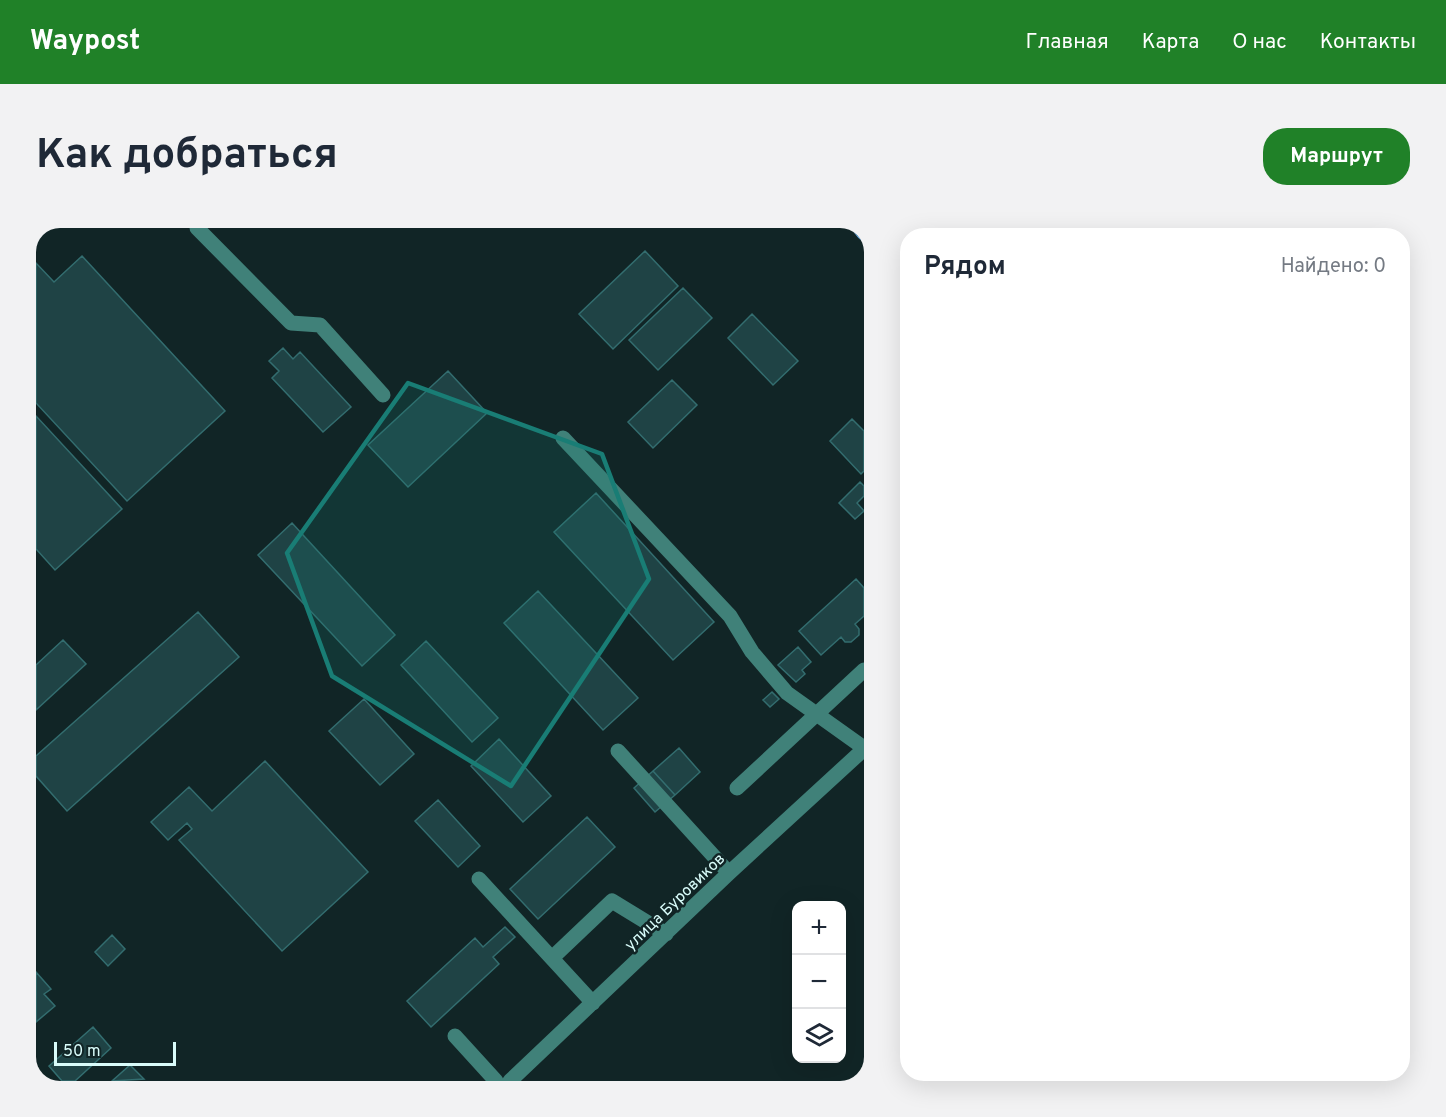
<!DOCTYPE html>
<html lang="ru">
<head>
<meta charset="utf-8">
<style>
  body { margin:0; font-family:Overpass,sans-serif; background:#f2f2f3; color:#1f2937 }
  .controls { position:absolute; right:18px; bottom:18px; display:grid; overflow:hidden; border-radius:12px; box-shadow:0 6px 24px #0002 }
  .controls button { width:54px; height:54px; display:grid; place-items:center; padding:0; border:0; border-bottom:2px solid #e0e1e3; background:#fff; color:#1f2937; font:30px sans-serif }
  .scale { position:absolute; left:18px; bottom:15px; width:122px; box-sizing:border-box; padding-left:6px; border:3px solid #d9fcfa; border-top:0; font-size:16px; line-height:21px; white-space:nowrap; color:#d9fcfa; -webkit-text-stroke:4px #112526; paint-order:stroke }
  .list { margin:0; padding:0; list-style:none }
  h2 { display:flex; justify-content:space-between; align-items:center; height:78px; margin:0; padding:0 24px; font-size:26px }
  h2 small { font-size:20px; font-weight:400; color:#747a83 }
  .icon { flex:none; width:33px; height:33px; fill:none; stroke:currentColor; stroke-width:2; stroke-linecap:round; stroke-linejoin:round }
  .map { position:relative; flex:none; width:828px; height:853px; overflow:hidden; border-radius:24px }
  header { display:flex; align-items:center; gap:36px; box-sizing:border-box; height:84px; padding:0 30px; background:#208128; color:#fff }
  header strong { font-size:28px }
  nav { display:flex; gap:33px; margin-inline-start:auto; font-size:21px }
  .intro { display:flex; align-items:center; justify-content:space-between; box-sizing:border-box; height:144px; padding:0 36px }
  h1 { margin:0; font-size:42px }
  .button { padding:15px 27px; border-radius:24px; background:#208128; color:#fff; font-size:21px; font-weight:700 }
  main { display:flex; gap:36px; padding:0 36px }
  aside { flex:1; background:#fff; border-radius:24px; box-shadow:0 6px 24px #0002 }
  .map>svg:first-child { display:block }
  .building { fill:#1f4345; stroke:#336d6f; stroke-width:1.5 }
  .lines { fill:none; stroke-linecap:round; stroke-linejoin:round }
  .minor { stroke:#408179; stroke-width:15 }
  .major { stroke:#69b3f3; stroke-width:15 }
  .marked { fill:#197d75; fill-opacity:0.2; stroke:#197d75; stroke-width:4.5; stroke-linejoin:round }
  .labels { text-anchor:middle; stroke-width:5; stroke-linejoin:round; paint-order:stroke }
  .street-label { font-size:16px; fill:#d9fcfa; stroke:#112526 }
</style>
</head>
<body>
<header>
<strong>Waypost</strong>
<nav><a>Главная</a><a>Карта</a><a>О нас</a><a>Контакты</a></nav>
</header>
<div class="intro"><h1>Как добраться</h1><a class="button">Маршрут</a></div>
<main>
<div class="map">
<svg width="828" height="853" viewBox="0 0 828 853">
  <rect width="100%" height="100%" fill="#112526"/>
  <!-- building -->
  <path class="building" d="M609,23L642,58L577,121L543,86Z
    M46,28L189,183L91,273L0,175V35L18,54Z
    M647,60L676,90L622,142L593,112Z
    M716,86L762,133L737,157L692,110Z
    M247,120L257,131L264,124L315,179L287,204L236,150L243,143L233,133Z
    M412,143L451,185L372,259L332,217Z
    M636,152L661,177L617,220L592,194Z
    M0,188L86,281L19,342L0,321Z
    M816,191L828,203V243L825,246L794,213Z
    M824,254L828,258V268L821,275L828,283L819,291L803,275Z
    M560,265L678,394L637,432L518,304Z
    M256,295L359,407L326,438L222,327Z
    M820,351L828,360V388L819,396L823,401V407L815,414H809L805,409L785,427L763,403Z
    M502,363L602,470L567,502L468,395Z
    M162,384L203,429L31,583L0,548V528Z
    M27,412L50,436L0,482V437Z
    M390,413L462,490L436,514L365,437Z
    M762,419L775,434L766,442L769,446L760,454L742,437Z
    M736,464L743,471L734,479L727,472Z
    M328,471L378,526L344,557L293,503Z
    M463,511L515,568L487,594L435,538Z
    M643,520L664,544L639,567L617,543Z
    M229,533L332,644L246,723L143,612L156,601L151,595L132,612L115,594L153,559L176,583Z
    M617,543L639,567L619,584L598,560Z
    M402,572L444,618L422,639L379,593Z
    M551,589L579,619L502,691L474,661Z
    M469,699L479,709L457,729L463,736L395,799L371,773L439,710L447,719Z
    M76,707L89,721L72,738L59,724Z
    M0,744L15,761L8,766L19,778L0,794Z
    M57,799L75,820L39,853H26L13,838Z
    M94,837L108,851L76,853Z"/>
  <g class="lines">
    <!-- minor -->
    <path class="minor" d="M161,0L255,95L284,97L347,167
      M527,210L694,388L716,424L751,465L828,520
      M582,523L693,645
      M701,560L828,442
      M443,651L557,775
      M516,730L576,673L630,706
      M419,808L460,853
      M474,853L693,645L828,521"/>
    <!-- major -->
    <path class="major" d="M824,0L828,5"/>
  </g>
  <!-- marked area -->
  <path class="marked" d="M372,155L566,226L613,351L475,558L296,448L251,325Z"/>
  <g class="labels">
    <!-- street labels -->
    <g class="street-label">
      <text transform="translate(638 673) rotate(-44)" y="6">улица Буровиков</text>
    </g>
  </g>
</svg>
<div class="controls">
<button>+</button>
<button>−</button>
<button><svg class="icon" aria-label="layers" viewBox="0 0 24 24"><path d="M12 4l9 5-9 5-9-5zM3 14l9 5 9-5"/></svg></button>
</div>
<div class="scale">50 m</div>
</div>
<aside>
<h2>Рядом<small>Найдено: 0</small></h2>
<ul class="list">
</ul>
</aside>
</main>
</body>
</html>
